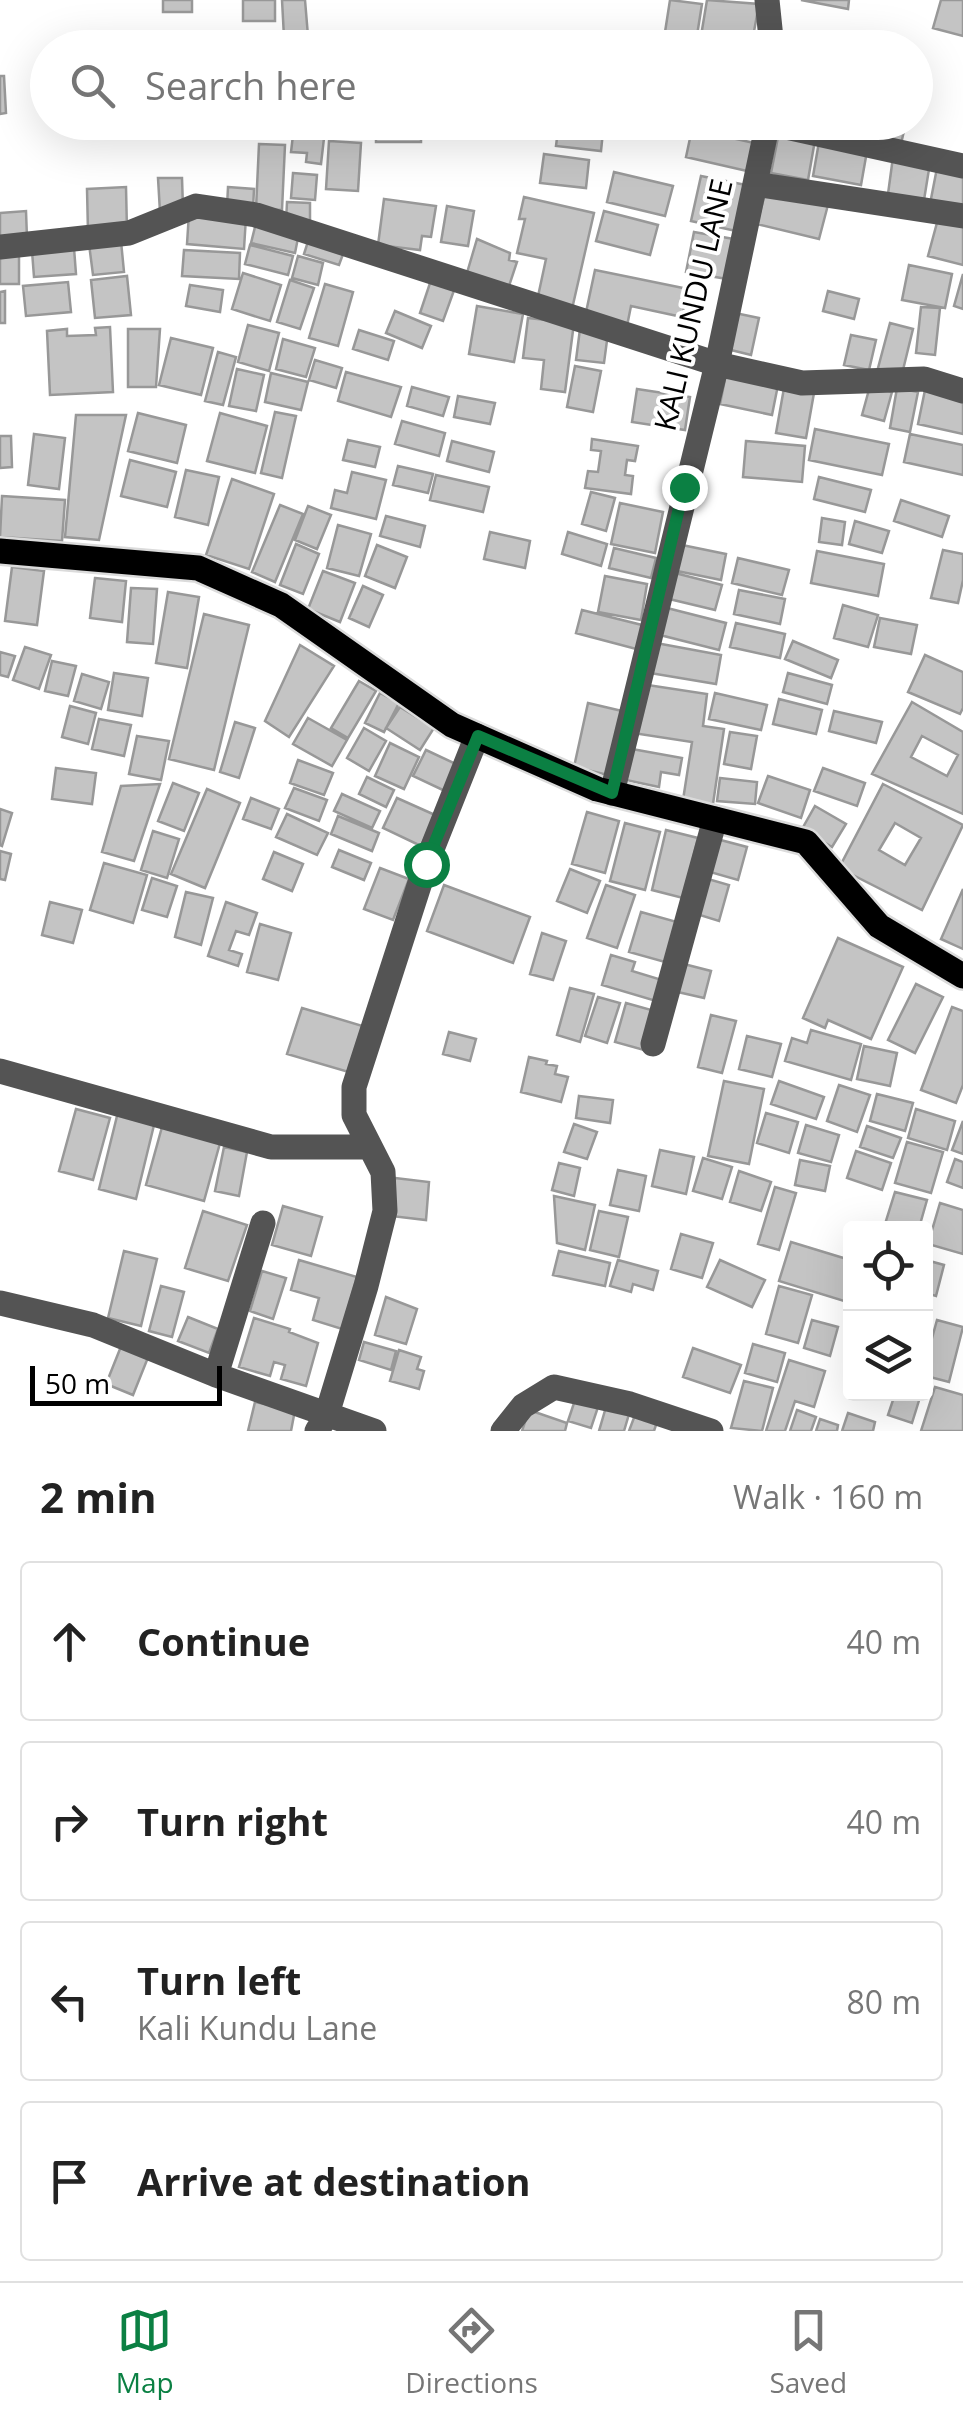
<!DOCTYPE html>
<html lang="en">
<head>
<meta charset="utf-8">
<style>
  body { margin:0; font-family:"Open Sans",sans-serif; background:#f2f2f2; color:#222 }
  .controls { position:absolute; right:30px; bottom:30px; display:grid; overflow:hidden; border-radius:10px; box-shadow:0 10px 40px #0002 }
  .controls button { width:90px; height:90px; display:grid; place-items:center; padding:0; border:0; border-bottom:2px solid #e0e0e0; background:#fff; color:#222; font:50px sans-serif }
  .scale { position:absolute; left:30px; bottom:25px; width:192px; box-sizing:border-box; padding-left:10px; border:5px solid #000; border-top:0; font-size:28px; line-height:35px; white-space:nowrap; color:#000; -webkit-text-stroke:8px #fff; paint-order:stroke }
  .stop { position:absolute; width:30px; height:30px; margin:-22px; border:8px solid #0b8043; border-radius:50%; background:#fff }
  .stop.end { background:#0b8043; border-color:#fff; box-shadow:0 2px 10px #0008 }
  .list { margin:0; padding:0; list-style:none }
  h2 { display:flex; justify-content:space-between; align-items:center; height:130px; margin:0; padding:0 40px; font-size:42px }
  h2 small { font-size:32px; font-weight:400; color:#767676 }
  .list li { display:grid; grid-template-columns:65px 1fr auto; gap:30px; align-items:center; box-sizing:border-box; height:160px; margin:0 20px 20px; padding:0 20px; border:2px solid #e0e0e0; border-radius:10px }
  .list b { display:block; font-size:38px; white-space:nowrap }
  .list p { margin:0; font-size:32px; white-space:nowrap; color:#767676 }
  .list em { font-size:32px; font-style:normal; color:#767676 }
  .icon { flex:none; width:55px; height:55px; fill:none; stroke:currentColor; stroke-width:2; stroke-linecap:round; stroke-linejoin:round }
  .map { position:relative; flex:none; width:963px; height:1431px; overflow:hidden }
  .search { position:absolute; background:#fff; box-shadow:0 10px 40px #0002; left:30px; right:30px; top:30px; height:110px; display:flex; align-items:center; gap:25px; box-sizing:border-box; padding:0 35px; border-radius:55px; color:#767676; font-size:38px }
  .sheet { height:850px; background:#fff }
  nav { display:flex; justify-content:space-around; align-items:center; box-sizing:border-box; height:140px; border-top:2px solid #e0e0e0; background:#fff; font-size:28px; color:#767676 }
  nav a { display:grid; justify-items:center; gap:5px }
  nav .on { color:#0b8043 }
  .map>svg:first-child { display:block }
  .building { fill:#c4c4c4; stroke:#989898; stroke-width:2.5; fill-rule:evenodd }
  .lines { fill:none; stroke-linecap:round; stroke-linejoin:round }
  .major-casing { stroke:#dbdbdb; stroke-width:30 }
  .minor { stroke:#545454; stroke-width:25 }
  .major { stroke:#000; stroke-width:25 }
  .route { stroke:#0b8043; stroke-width:12 }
  .labels { text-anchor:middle; stroke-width:8; stroke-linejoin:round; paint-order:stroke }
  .street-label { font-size:30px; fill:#000; stroke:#fff }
</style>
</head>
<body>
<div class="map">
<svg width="963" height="1431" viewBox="0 0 963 1431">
  <rect width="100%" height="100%" fill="#fff"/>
  <!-- building -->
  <path class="building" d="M163,0H192V12H163Z
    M243,0H275V21H243Z
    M282,0H305L308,36L284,37Z
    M670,0L702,4L695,48L663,45Z
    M707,0L759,4L751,48H699Z
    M801,0H849L848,9Z
    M941,0H963V36L933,28Z
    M0,76H4L6,113L0,114Z
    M332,122H366L363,134L331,132Z
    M376,122H421V142H376Z
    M559,122H604L601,151L556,146Z
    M819,122H857L855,130Z
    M876,122H906L901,144L872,138Z
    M692,129L754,143L747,171L686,157Z
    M779,132L815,140L808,180L771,173Z
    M293,135L324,138L321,164L306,162L307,153L291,152Z
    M329,141L361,143L358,191L326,189Z
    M819,142L867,151L861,185L813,176Z
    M259,144L285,145L282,210L256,209Z
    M544,154L589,160L586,188L540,183Z
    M893,157L930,163L924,200L888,194Z
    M937,168L963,173V211L930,204Z
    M614,172L673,186L665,216L607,202Z
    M293,173L317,175L315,200L291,198Z
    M701,176L746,185L736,231L691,221Z
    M158,178H182L183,208L160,212Z
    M767,186L829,201L819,239L757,224Z
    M126,187L127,231L88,232L87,189Z
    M228,187L254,189L253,209L227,207Z
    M524,197L594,213L572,309L537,301L546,259L517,253L525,219H519Z
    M384,199L436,206L431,237L422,236L420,250L378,245Z
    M287,202L310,203V224L286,223Z
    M447,206L474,211L468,246L441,242Z
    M26,211L27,238L0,240V213Z
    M604,211L658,225L650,255L596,241Z
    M189,213L246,217L244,249L187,244Z
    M938,219L963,225V265L928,256Z
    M256,223L299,233L295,253L251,243Z
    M694,232L734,239L727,279L686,272Z
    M310,235L346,246L339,265L304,254Z
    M477,239L510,253L509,260L517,262L509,286L464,283Z
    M121,241L124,272L93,275L89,244Z
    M250,245L293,256L288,275L245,264Z
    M74,248L76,274L34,277L32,251Z
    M184,250L240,253L239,279L182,276Z
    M19,253V284H0V254Z
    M298,256L323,263L318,285L292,278Z
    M909,265L952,274L945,308L902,300Z
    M595,270L688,289L682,317L631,306L627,326L585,317Z
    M243,273L281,285L270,321L232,309Z
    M433,274L457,282L443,321L420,313Z
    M963,274V309L954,306Z
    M127,276L131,315L95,318L91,280Z
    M290,280L314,288L300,329L277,322Z
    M68,282L71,312L26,316L23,286Z
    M325,284L353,292L338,346L309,338Z
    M190,285L223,290L220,312L186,306Z
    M5,291V323H0V292Z
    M828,291L859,299L854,319L823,311Z
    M477,306L523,314L514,362L469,354Z
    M921,307L940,308L935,355L916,353Z
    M395,311L431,326L422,348L386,333Z
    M735,313L759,318L751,355L727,349Z
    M528,318L574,323L565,392L541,389L544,360L523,358Z
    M890,323L913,329L902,374L878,368Z
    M248,325L279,333L269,371L238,362Z
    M110,327L113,392L50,395L47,331L67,329V336L96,335L95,328Z
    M128,329H160L156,387H128Z
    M580,329L608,333L604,363L576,360Z
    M359,330L394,341L388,360L353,349Z
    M851,335L876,340L869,370L844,365Z
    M171,338L213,348L201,395L159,385Z
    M283,339L315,348L306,377L276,369Z
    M218,352L236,357L223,405L205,401Z
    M315,360L342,368L336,388L309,380Z
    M575,366L601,371L593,412L567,407Z
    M237,369L264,375L256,411L229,406Z
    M346,372L401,387L391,417L338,401Z
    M271,373L308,382L301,410L265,402Z
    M726,374L778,385L772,415L720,404Z
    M870,386L892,392L884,421L862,415Z
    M412,387L449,397L443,416L407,406Z
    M784,388L814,393L806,438L776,433Z
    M897,388L918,392L910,432L890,428Z
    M637,389L690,397L685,430L632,422Z
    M925,390L963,398V434L918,424Z
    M458,396L495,403L490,424L454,417Z
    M275,412L296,416L282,478L261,473Z
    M138,413L186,425L177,463L128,451Z
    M220,413L267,426L255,473L207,461Z
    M76,415H126L99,540L65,537Z
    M402,421L445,433L439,456L395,444Z
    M815,429L889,444L882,475L809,460Z
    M34,434L65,438L59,489L28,485Z
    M910,434L963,445V475L904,462Z
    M0,436H11L12,467L0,468Z
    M592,439L638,446L635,461L627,460L625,475L633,476L631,494L585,488L588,471L598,472L601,451L591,450Z
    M348,440L380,447L375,467L343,460Z
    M452,441L494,452L489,472L447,461Z
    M746,441L805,446L802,482L743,477Z
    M130,460L176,472L167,507L121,496Z
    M398,466L433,474L428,493L393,485Z
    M186,470L219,477L208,525L175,517Z
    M352,472L386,480L376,519L331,508L335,490L347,493Z
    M436,475L489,487L483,512L430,500Z
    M819,477L871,490L865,512L814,499Z
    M232,479L274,494L249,569L206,555Z
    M591,492L615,498L606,531L582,524Z
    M2,496L65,500L62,541L0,537Z
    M901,500L949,516L942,537L894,521Z
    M620,503L663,512L655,553L611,544Z
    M280,505L303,514L275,582L252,572Z
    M308,506L331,515L317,549L295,540Z
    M386,516L425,526L420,547L380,536Z
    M822,518L845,522L842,545L819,542Z
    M855,521L889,531L882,553L849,544Z
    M338,525L371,534L359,576L327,568Z
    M490,532L530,541L525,568L484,559Z
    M568,532L607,544L601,566L562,554Z
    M296,544L319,554L303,594L280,585Z
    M377,545L407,557L395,588L365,576Z
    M682,545L726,554L721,580L677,571Z
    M614,548L656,558L651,578L609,568Z
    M943,550L963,554V580L958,603L931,598Z
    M817,551L884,564L878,596L811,583Z
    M738,558L789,570L782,595L732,583Z
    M12,567L44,571L37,625L5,621Z
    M323,571L355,583L340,622L308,609Z
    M671,572L722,585L715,610L665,598Z
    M605,576L647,584L641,620L598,612Z
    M95,578L126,581L122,622L90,618Z
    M363,586L383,595L369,627L349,618Z
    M131,588L157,589L153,644L127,642Z
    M739,590L785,599L780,624L734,614Z
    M168,592L199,597L187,668L156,663Z
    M843,605L878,615L868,647L834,638Z
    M667,608L726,623L719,650L660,635Z
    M582,610L646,626L640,650L576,633Z
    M204,614L249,625L214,770L169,759Z
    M880,618L917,625L911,654L874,647Z
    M736,623L785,634L780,658L730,647Z
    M793,641L838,660L831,678L785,659Z
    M656,643L721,655L716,684L650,673Z
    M300,645L334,666L289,737L265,721Z
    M25,647L51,655L39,689L13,680Z
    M0,652L15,656L8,677L0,675Z
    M925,655L963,672V708L960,714L908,692Z
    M52,661L76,666L68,696L45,691Z
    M114,673L148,678L142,716L108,710Z
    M788,673L832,685L827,704L783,692Z
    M82,674L109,682L101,709L74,701Z
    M359,681L376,691L348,738L331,728Z
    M641,684L707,694L703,726L724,729L713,804L683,800L692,742L633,733Z
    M380,693L399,703L384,732L365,723Z
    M715,693L767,705L761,730L709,719Z
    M779,699L822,710L816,734L773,724Z
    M912,702L963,732V814L872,774ZM922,736L958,755L947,776L911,757Z
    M588,703L622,711L608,775L574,767Z
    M70,706L96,713L88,744L62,737Z
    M400,707L434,728L420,750L386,728Z
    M834,711L882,722L876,743L829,731Z
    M308,718L347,740L332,766L293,744Z
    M99,719L131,725L124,756L92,749Z
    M235,722L255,728L239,778L220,772Z
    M364,728L386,741L369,771L347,758Z
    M730,732L757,736L751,769L724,764Z
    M137,736L169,741L161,780L129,774Z
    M390,743L419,757L404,789L375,776Z
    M632,749L682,758L679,775L661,772L659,787L626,780Z
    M426,750L458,765L445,791L413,776Z
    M298,760L333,773L324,795L290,783Z
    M56,768L96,773L92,804L52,799Z
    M823,768L865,783L857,806L814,791Z
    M768,776L810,790L801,818L758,803Z
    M367,777L394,790L386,807L359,794Z
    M720,778L757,782L755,804L717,801Z
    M173,783L199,793L184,831L158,821Z
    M160,784L134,861L102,852L121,786Z
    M883,784L963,825L922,910L839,868ZM895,823L921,838L905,865L879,850Z
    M294,788L327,800L319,821L285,808Z
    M207,789L240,803L205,888L171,874Z
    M342,794L380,811L372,828L334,811Z
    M251,798L279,809L271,829L243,819Z
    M397,798L435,815L421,846L383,828Z
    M815,806L846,824L832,847L802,829Z
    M0,809L12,813L2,846L0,845Z
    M587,812L619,821L605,873L572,864Z
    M287,814L328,833L317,855L276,837Z
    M338,816L379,833L372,851L331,834Z
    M625,823L660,832L645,890L610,881Z
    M666,830L698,838L683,898L652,890Z
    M153,831L179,839L167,878L141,870Z
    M713,838L747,847L738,880L703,870Z
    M339,850L371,863L364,880L332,867Z
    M0,851L11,854L5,880L0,879Z
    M274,852L303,864L292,891L263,879Z
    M104,863L147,875L133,923L90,910Z
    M380,868L409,879L393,920L364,909Z
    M570,869L600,881L587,913L557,901Z
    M701,877L729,885L719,921L690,912Z
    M152,878L177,886L167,917L142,910Z
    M444,885L530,917L513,963L427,931Z
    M606,885L635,895L617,948L587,938Z
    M963,889V949L941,939Z
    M186,892L213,898L201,945L175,937Z
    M50,902L82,910L73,943L42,935Z
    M226,902L257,913L249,935L236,931L229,950L242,954L238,966L208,956Z
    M641,912L677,922L665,962L629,952Z
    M260,924L291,933L278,980L247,972Z
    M542,933L566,941L553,980L530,974Z
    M838,938L903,967L871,1039L828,1020L825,1028L803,1018Z
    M611,955L635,962L632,971L662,980L656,1001L602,985Z
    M676,962L711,971L704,998L669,990Z
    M916,984L943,997L915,1053L888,1040Z
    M570,988L594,994L580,1042L557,1035Z
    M598,997L620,1003L607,1043L585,1036Z
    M626,1003L655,1011L644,1050L615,1042Z
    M952,1007L963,1011V1085L956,1103L921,1090Z
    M302,1008L366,1027L352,1073L287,1054Z
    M711,1015L736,1021L722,1073L698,1067Z
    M811,1030L861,1044L851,1080L785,1061L792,1038L807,1043Z
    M449,1032L476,1039L470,1061L443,1054Z
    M747,1036L781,1044L772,1077L739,1069Z
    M864,1046L897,1053L890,1086L857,1079Z
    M529,1057L547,1061L546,1064L557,1066L555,1074L568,1077L561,1102L521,1092Z
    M724,1081L764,1089L749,1164L708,1156Z
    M779,1081L824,1097L816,1119L771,1104Z
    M839,1085L870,1095L857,1132L827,1121Z
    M877,1094L913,1103L905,1131L870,1121Z
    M579,1096L613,1100L610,1123L576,1118Z
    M76,1109L110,1118L93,1180L59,1171Z
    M916,1109L955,1121L947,1150L908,1138Z
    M118,1112L155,1121L136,1199L99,1189Z
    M766,1113L798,1122L789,1153L757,1143Z
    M963,1121V1154L952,1150Z
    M574,1124L597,1132L587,1159L564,1152Z
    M806,1125L839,1135L831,1162L798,1153Z
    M867,1126L901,1138L893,1158L860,1147Z
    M162,1127L220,1143L204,1201L146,1185Z
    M907,1142L943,1152L931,1193L895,1183Z
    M224,1147L247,1152L239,1196L215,1191Z
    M660,1150L694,1157L686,1194L652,1186Z
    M856,1151L891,1163L882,1190L847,1178Z
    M703,1158L732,1167L722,1199L693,1191Z
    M955,1159L963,1162V1188L947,1182Z
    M800,1160L830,1166L825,1191L795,1185Z
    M559,1163L580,1168L574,1196L552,1190Z
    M618,1170L646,1176L639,1211L610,1205Z
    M739,1171L771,1182L761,1211L730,1202Z
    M395,1178L429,1182L426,1220L391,1216Z
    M775,1187L796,1193L779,1250L758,1244Z
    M895,1192L927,1200L919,1228H899L900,1225L886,1221Z
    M554,1196L595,1205L585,1250L557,1243Z
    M940,1203L963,1210V1254L928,1244Z
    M283,1206L322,1217L311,1256L272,1245Z
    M203,1211L247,1225L228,1281L185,1268Z
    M599,1211L628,1217L619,1257L590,1250Z
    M681,1234L713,1243L702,1278L671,1269Z
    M791,1242L850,1260V1280L844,1301L779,1281Z
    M124,1251L157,1259L141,1326L108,1318Z
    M559,1251L610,1263L605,1286L553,1275Z
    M299,1260L357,1277L342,1329L313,1320L319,1298L291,1290Z
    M618,1260L658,1271L653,1290L633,1284L631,1292L610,1286Z
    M720,1260L765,1280L752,1307L707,1287Z
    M926,1260L944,1265L936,1296L926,1293Z
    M262,1271L286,1278L273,1319L250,1311Z
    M161,1286L184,1292L172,1337L149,1331Z
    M779,1286L812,1295L798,1343L766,1334Z
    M386,1297L417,1309L406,1344L375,1335Z
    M188,1317L218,1329L209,1353L178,1341Z
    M254,1318L290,1329L289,1332L318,1343L306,1386L281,1379L285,1365L274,1362L270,1376L239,1367Z
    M812,1320L838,1327L830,1356L804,1348Z
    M937,1320L963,1327L949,1382L926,1376V1360Z
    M364,1342L396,1351L391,1370L359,1360Z
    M122,1344L149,1355L133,1395L106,1384Z
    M753,1344L785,1353L777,1382L745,1373Z
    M693,1348L741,1365L730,1393L683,1377Z
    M399,1350L421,1357L417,1369L424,1371L419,1389L390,1381Z
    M789,1360L825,1371L814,1407L795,1401L785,1431H766Z
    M744,1381L773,1388L762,1431L731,1428Z
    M935,1387L963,1395V1431H921Z
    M895,1394H921L912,1423L888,1415Z
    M576,1397L599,1404L591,1428L568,1421Z
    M255,1402L295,1410L291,1431H248Z
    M606,1407L629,1414L624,1431H599Z
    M529,1410L567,1423L565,1431H522Z
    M797,1410L816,1417L811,1431H790Z
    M848,1413L875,1422L873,1431H842Z
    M635,1415L657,1422L654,1431H629Z
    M820,1419L838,1425L837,1431H816Z"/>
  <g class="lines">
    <!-- major casing -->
    <g class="major-casing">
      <path id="major" d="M0,551L198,568L281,605L452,725L597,789L806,842L879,926L963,976"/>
    </g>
    <!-- minor -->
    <path class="minor" d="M767,0L772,48
      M768,123L963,166
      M755,184L963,216
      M0,247L129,233L196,206L256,215L717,364L802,383L924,379L963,391
      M612,793L717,364L768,122
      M653,1044L715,819
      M0,1071L271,1147H370
      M0,1303L93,1325L216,1375L374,1431
      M216,1375L263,1223
      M317,1431L327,1414L366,1286L385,1211L383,1172L354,1115V1087L426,864L477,736
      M503,1431L523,1406L554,1387L630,1404L711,1431"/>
    <!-- major -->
    <use href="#major" class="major"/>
  </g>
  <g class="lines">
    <!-- route -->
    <path class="route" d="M426,864L478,736L612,793L684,487"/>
  </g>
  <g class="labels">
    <!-- street labels -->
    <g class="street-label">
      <text transform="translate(694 305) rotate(-77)" y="10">KALI KUNDU LANE</text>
    </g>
  </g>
</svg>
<div class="controls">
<button><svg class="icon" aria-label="locate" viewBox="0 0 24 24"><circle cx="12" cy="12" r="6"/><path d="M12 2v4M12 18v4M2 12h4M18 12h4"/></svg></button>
<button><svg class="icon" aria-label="layers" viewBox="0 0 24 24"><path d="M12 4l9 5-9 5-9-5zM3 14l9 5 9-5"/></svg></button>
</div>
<div class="scale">50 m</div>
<div class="stop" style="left:426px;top:864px"></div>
<div class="stop end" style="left:684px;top:487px"></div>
<div class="search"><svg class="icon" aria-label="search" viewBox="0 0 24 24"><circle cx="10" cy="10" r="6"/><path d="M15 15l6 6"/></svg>Search here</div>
</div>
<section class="sheet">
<h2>2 min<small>Walk · 160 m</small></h2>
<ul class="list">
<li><svg class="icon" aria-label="ahead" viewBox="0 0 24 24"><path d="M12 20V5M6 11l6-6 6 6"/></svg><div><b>Continue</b></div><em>40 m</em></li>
<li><svg class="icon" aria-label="right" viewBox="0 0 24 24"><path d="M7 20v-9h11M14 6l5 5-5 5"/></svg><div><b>Turn right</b></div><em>40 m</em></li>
<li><svg class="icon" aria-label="left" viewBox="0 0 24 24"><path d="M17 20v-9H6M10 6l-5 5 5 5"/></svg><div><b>Turn left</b><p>Kali Kundu Lane</p></div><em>80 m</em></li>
<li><svg class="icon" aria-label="arrive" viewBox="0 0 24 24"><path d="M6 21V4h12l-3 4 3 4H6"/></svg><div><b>Arrive at destination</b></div></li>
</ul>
</section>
<nav>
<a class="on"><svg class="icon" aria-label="map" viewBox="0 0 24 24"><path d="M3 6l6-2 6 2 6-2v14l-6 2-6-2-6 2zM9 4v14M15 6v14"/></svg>Map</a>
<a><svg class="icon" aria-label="directions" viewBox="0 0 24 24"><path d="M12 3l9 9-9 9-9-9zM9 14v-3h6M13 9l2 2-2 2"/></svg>Directions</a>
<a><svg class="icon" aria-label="saved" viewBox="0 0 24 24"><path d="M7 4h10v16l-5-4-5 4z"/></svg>Saved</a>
</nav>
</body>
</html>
